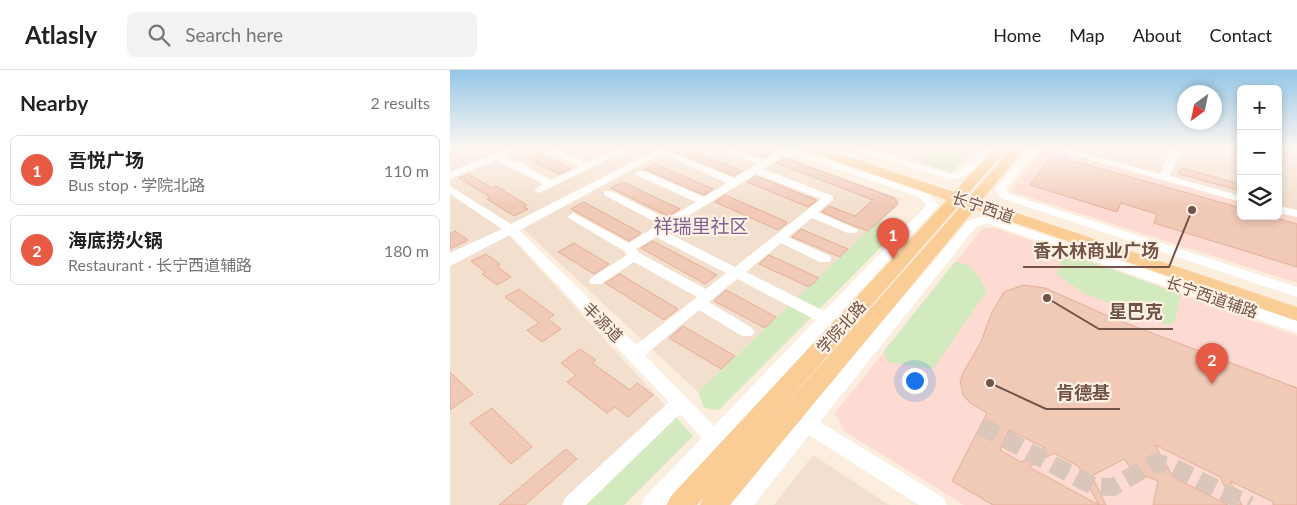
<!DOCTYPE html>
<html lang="en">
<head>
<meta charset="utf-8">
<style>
  body { margin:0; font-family:Lato,"Noto Sans SC",sans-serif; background:#f2f2f2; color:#222 }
  .controls { position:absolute; right:15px; top:15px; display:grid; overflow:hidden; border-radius:8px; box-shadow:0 2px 8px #0003 }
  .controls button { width:45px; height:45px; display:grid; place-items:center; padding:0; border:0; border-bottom:1px solid #e0e0e0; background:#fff; color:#222; font:25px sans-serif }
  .compass { position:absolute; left:727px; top:15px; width:45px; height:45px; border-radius:50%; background:#fff; box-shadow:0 2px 8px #0003; rotate:213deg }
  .you { position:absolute; left:464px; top:310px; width:18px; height:18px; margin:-12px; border:4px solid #fff; border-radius:50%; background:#1a73e8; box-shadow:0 0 0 8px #1a73e833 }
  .badge { display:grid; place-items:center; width:32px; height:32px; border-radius:50%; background:#e75a43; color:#fff; font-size:16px; font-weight:700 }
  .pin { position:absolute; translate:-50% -41px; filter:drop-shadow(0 1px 2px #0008) }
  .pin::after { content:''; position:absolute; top:26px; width:18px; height:15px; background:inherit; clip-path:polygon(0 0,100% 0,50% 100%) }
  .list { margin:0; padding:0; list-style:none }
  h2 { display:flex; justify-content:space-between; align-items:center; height:65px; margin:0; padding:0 20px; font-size:21px }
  h2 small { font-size:16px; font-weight:400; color:#767676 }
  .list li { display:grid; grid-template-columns:32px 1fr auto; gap:15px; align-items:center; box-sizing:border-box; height:70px; margin:0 10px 10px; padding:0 10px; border:1px solid #e0e0e0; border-radius:8px }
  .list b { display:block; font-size:19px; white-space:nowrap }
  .list p { margin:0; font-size:16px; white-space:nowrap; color:#767676 }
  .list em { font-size:16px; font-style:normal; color:#767676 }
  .icon { flex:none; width:28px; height:28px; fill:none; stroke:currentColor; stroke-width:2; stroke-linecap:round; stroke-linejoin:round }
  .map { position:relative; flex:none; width:847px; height:435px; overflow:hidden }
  header { display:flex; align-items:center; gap:30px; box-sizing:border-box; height:70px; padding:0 25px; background:#fff; border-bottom:1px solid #e0e0e0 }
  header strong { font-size:24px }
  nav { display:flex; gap:28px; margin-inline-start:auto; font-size:18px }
  .search { width:350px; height:45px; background:#f2f2f2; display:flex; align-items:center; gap:12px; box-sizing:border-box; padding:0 18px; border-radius:8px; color:#767676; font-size:19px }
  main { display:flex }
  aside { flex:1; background:#fff }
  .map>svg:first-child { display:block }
  .residential { fill:#f3dfcd }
  .commercial { fill:#fddbd2 }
  .green { fill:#d3e9be }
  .building { fill:#f1c9b7; stroke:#e4ae97; fill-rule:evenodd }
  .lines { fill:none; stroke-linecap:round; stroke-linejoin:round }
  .minor-tunnel { stroke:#dac7b9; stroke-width:18; stroke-dasharray:18 9; stroke-linecap:butt }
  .minor { fill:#fff; fill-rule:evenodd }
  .major { fill:#fbcd96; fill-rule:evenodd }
  .labels { text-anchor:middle; stroke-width:4.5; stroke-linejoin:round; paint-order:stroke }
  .street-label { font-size:16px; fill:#725347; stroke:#fff2e5 }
  .quarter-label { font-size:19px; fill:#806295; stroke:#fff2e5 }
  .leader { fill:none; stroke:#725347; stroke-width:2 }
  .callout-dot { fill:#725347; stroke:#fff2e5; stroke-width:2 }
  .callout-label { font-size:18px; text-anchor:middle; font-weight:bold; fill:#725347; stroke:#fff2e5; stroke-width:4.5; stroke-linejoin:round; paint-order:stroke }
</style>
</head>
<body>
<header>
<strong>Atlasly</strong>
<div class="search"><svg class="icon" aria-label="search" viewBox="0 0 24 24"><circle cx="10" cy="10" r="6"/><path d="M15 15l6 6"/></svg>Search here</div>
<nav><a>Home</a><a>Map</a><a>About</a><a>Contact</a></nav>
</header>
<main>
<aside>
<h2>Nearby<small>2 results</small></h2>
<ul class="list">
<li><span class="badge">1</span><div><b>吾悦广场</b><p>Bus stop · 学院北路</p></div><em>110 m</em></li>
<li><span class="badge">2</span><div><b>海底捞火锅</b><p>Restaurant · 长宁西道辅路</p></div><em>180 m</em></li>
</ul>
</aside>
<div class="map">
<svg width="847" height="435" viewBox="0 0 847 435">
  <rect width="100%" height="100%" fill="#fceedf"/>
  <!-- residential -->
  <path class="residential" d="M0,78H213L54,160L223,344L127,435H0Z
    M223,78H308L452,129L248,322L73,159Z
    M424,78H491L474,94Z
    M601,78H791V130Z
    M828,78H847V145L828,140Z
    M363,385L439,435H324Z"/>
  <!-- commercial -->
  <path class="commercial" d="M593,78H601L791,130V146H828V140L847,145V213L560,121Z
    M546,158L847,266V435H514L394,361L385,343L532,159Z"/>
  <!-- green -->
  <path class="green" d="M491,78H526L501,103L474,94Z
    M428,151L449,159L269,340L254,338L248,322Z
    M616,183L731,224L725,252L717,255L635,224L606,204Z
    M504,193C522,190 529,208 537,221L483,299L437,292L434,281Z
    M223,344L243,366L174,435H127Z"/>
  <!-- building -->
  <path class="building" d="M235,78L292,101L284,106L225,82Z
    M286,78H305L320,83L314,88Z
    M91,84L121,99L109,104L79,89Z
    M602,85L791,138V146H819L847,154V197L704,153L707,144L671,133L667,142L580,115Z
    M336,88L444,128L448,134L418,161L397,153L372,142L379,136L405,146L423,130L326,93Z
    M205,94L263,119L254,125L194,99Z
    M731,98L791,114V121L729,104Z
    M18,104L42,118L46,116L54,121L77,135L74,137L78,139L64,146L37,129L40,127L9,108Z
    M306,106L366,130V131L358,137L297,112Z
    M173,112L230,139L218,146L161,118Z
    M275,125L337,152V153L328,160L265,132Z
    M134,132L191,163L179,171L121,139Z
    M351,159L398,179L390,187L342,167Z
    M5,161L18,170L0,179V164Z
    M203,171L267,205L255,214L191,178Z
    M124,173L159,194L144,204L108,182Z
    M36,184L50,194L47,196L61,207L47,215L32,204L35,202L21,191Z
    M319,185L369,208L359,217L309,194Z
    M170,204L228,239L214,250L155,213Z
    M573,215L595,218L665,249L847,318V435H823V432L780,411L792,435H784L770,407L705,375L723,407L778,435H703L708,411L695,406L680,397L674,389L642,406L656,435H543L502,411L537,343L520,333L513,325L510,311L514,301L531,272L541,244L554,222ZM559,360L595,378L571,392L550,380ZM604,383L628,396L649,435L579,397Z
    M69,219L104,245L98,249L111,259L92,272L77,260L89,253L55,227Z
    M276,220L326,247L315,258L264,231Z
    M233,256L285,286L271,299L219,268Z
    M130,279L146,290L142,293L180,320L187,313L203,325L178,347L165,337L157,343L117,312L126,305L111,293Z
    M0,302L23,324L0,340Z
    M42,338L82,377L61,394L20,353Z
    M116,379L127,389L75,435H49Z"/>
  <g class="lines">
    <!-- minor-tunnel -->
    <path class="minor-tunnel" d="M531,356L643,416L663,417L704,393L719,395L800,435"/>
    <!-- minor -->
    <path class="minor" d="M59,78H72L58,85L57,89L71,93L101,110L129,97L91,78H104L137,93L169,78H181L89,123L84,120L93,114L46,90L0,109V102Z
      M210,78H222L69,160L186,275L247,227L184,192L151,214H141L139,211L141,208L177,185L174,181L117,147L123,143L127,145L179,173L209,154L154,125V121H162L217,149L246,132L186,105V101H194L254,127L277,113L221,88V84H227L284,108L307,94L267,78H281L314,90L330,78H345L477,123L489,135L276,368L279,375L277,381L270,384L264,381L215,435H191L194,428L252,368L230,344L136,435H112L115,428L219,332L60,165L0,196V183L52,159L0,124V116L61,154ZM339,83L469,127L477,135L374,241L296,202L331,173L370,192H380L381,189L380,186L338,167L362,148L398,163H406L408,160L368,142L383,130V126L313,99ZM306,104L371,129L285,197L214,161ZM206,167L276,203L256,219L189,183L186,179ZM287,209L366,250L264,356L195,285L249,240L292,266H302L305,262L302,258L259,232Z
      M400,78H414L500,104L515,98L534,78H544C532,94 520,108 500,110Z
      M578,78H588L556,119L559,124L847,217V227L551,128L545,119Z
      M599,78H614L710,104L721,78H731L720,106L791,126V132Z
      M828,136L847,140V147L828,143Z
      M536,145L847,251V263L537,153L526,157L370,352L494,428L497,435H469L359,365L304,435H281L284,428L345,356L340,349L343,343L349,341L355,343L518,151Z"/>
    <!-- major -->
    <path class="major" d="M354,78H372L504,122L545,78H558L516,126L519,127L562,78H575L531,131L847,237V251L525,139L280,435H250L253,428L247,435H217L221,426L497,130L356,81ZM510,134L512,135L318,354Z"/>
  </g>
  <!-- sky -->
  <linearGradient id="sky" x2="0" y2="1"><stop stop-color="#93c6e7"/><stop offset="0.56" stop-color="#fef7f1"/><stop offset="1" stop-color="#fef7f1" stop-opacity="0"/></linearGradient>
  <rect width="847" height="139" fill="url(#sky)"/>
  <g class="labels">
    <!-- street labels -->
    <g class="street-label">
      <text transform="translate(533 137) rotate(19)" y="6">长宁西道</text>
      <text transform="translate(762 227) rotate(19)" y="6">长宁西道辅路</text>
      <text transform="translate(153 252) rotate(45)" y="6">丰源道</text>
      <text transform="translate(391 257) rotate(-48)" y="6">学院北路</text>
    </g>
    <!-- quarter labels -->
    <g class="quarter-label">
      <text x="251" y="163">祥瑞里社区</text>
    </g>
  </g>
  <!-- callouts -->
  <path class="leader" d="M742 140L719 197H573M597 228L649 259H723M540 313L596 339H670"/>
  <g class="callout-dot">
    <circle cx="742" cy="140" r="5"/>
    <circle cx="597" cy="228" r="5"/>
    <circle cx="540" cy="313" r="5"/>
  </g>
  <g class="callout-label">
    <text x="646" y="187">香木林商业广场</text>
    <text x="686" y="248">星巴克</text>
    <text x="633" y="329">肯德基</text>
  </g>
</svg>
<div class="controls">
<button>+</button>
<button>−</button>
<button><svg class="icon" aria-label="layers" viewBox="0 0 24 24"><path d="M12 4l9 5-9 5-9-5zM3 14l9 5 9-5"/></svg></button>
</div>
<svg class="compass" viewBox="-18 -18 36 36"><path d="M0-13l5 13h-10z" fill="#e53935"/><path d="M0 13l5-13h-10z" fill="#767676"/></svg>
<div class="you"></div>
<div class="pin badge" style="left:443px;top:189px">1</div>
<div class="pin badge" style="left:762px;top:314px">2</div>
</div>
</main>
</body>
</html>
